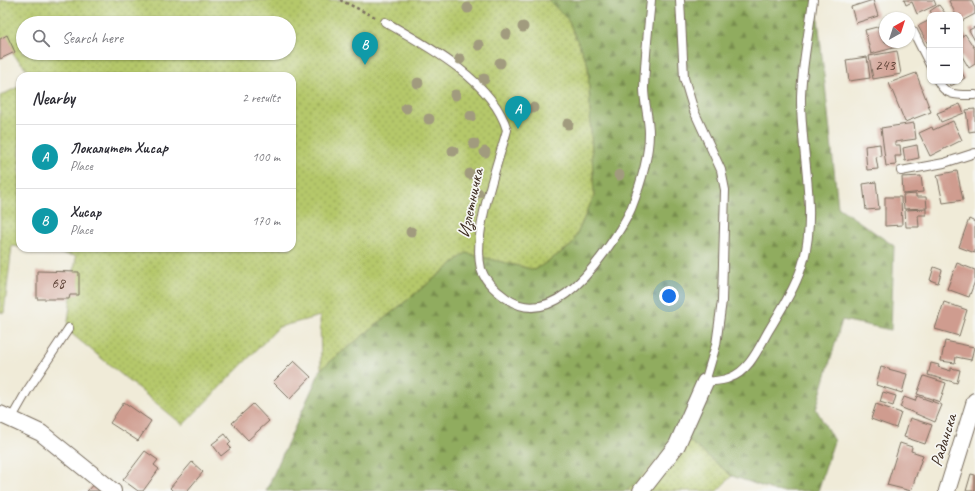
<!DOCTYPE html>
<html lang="en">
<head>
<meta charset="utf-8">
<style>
  body { margin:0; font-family:Caveat,sans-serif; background:#f7f7f7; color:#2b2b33 }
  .controls { position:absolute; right:12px; top:12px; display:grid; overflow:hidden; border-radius:8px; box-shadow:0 1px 3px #0004 }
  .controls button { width:36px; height:36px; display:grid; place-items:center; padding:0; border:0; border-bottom:1px solid #e1e1e2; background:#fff; color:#2b2b33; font:20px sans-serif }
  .compass { position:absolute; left:879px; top:12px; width:36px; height:36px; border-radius:50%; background:#fff; box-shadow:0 1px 3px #0004; rotate:39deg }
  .you { position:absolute; left:669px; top:296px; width:14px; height:14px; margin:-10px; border:3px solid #fff; border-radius:50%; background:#1a73e8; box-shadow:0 0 0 6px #1a73e833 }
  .badge { display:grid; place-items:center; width:26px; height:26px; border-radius:50%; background:#c8321e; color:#fff; font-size:13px; font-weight:700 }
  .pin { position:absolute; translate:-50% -33px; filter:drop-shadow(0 1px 2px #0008) }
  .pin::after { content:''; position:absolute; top:21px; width:14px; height:12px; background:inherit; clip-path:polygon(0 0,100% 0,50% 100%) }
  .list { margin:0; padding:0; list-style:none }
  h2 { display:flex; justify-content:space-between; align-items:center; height:52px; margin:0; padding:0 16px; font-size:17px }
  h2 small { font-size:13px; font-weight:400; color:#7c7c81 }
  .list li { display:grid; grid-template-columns:26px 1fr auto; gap:12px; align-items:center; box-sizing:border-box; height:64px; padding:0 16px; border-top:1px solid #e1e1e2 }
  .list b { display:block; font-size:15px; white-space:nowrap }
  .list p { margin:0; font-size:13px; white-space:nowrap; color:#7c7c81 }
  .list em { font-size:13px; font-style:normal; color:#7c7c81 }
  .icon { flex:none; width:22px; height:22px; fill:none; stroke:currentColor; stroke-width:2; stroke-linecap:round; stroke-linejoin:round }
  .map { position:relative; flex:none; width:975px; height:491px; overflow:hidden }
  .search { position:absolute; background:#fff; box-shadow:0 1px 3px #0004; left:16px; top:16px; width:280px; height:44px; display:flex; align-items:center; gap:10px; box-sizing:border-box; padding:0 14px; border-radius:22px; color:#7c7c81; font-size:15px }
  .panel { position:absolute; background:#fff; box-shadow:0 1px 3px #0004; left:16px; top:72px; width:280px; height:180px; border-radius:12px }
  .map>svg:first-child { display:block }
  .green { fill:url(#green-dots); stroke:#787944; fill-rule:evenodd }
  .forest { fill:url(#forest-firs); stroke:#666b3e }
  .building { fill:#cf9c8f }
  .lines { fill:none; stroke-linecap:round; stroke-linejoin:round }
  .lane-casing { stroke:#7a6e5f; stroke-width:10 }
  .street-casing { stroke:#7a6e5f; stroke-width:18 }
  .path { stroke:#7a6e5f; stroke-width:2.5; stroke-dasharray:3 3; stroke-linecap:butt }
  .lane { stroke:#fff; stroke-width:8 }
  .street { stroke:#fff; stroke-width:16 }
  .tree { fill:#a19b7e }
  .labels { text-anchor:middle; stroke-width:3.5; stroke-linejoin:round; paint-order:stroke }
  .number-label { font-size:15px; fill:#60463a }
  .street-label { font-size:17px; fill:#3b2a1e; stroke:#f6f6f2 }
</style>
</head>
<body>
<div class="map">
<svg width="975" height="491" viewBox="0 0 975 491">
  <defs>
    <pattern id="green-dots" width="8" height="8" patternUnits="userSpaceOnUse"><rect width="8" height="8" fill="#b5c86b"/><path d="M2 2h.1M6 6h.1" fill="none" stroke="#94a357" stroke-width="1.8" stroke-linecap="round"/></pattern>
    <pattern id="forest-firs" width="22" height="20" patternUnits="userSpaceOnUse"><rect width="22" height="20" fill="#90ac5f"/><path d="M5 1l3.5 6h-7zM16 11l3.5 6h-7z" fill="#778c4e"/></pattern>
  </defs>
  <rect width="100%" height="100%" fill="#f6f6f2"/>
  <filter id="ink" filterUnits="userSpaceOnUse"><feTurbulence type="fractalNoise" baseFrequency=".025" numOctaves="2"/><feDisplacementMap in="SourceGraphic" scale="8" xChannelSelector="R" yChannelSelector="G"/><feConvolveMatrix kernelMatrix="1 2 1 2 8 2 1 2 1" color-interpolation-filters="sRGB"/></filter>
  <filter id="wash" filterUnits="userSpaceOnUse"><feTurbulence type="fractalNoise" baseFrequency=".012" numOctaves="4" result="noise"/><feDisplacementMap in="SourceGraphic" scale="16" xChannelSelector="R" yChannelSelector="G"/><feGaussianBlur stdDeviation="0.9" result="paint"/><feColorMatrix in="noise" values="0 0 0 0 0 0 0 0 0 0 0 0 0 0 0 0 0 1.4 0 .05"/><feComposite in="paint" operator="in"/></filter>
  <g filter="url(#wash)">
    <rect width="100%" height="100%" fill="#f0ebd8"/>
    <!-- green -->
    <path class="green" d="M0,0H548L568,20L588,65L594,196L572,245L535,270L466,253L321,369L320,316L279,327L183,425L67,330L76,256L26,248H292V76H33L0,40ZM23,23H289V53H23Z
      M20,86V247L12,246L4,313L0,312V96Z
      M681,434L732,476L717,491H627Z"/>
    <!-- forest -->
    <path class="forest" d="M548,0H816L838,207L894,246L891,330L842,320L816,409L834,441L818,491H776L732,476L681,434L627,491H461L451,489L448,491H266L321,369L466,253L535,270L572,245L594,196L588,65L568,20Z"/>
    <g id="blocks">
      <!-- building -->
      <path class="building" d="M873,0L878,16L856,23L851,7Z
        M904,0H934L936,5L917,14L912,2L906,5Z
        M951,0H971L975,8V14L960,22V15H956L949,1Z
        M939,5L945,13L933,15L930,11Z
        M930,20V43L928,44L918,26Z
        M885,25V42H896L897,47L871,54L865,30Z
        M975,27V41L969,30Z
        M965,34L975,49V64L969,68L960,53V38Z
        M7,35L15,52L0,59V39Z
        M897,51L901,74L873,79L869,56Z
        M867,57L870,78L849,81L846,60Z
        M960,70L965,78L951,86L948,81H960Z
        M916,73L931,112L905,122L889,83Z
        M960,104L964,113L941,122L937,113Z
        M975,109V131L969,132L966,110Z
        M953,121L962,140L930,156L919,133L932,127L933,130Z
        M914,123L916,139L895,142V145H900L901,156H895L896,165L886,166L881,128Z
        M880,144L881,156L876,157L878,169L867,170L865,146Z
        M917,145L919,158L905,161L903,148Z
        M957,171L963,200L943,203L937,175Z
        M921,176L923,192L903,194L902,177Z
        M876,182L879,209L866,210L863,184Z
        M916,194V197H926L927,208L904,209L903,195Z
        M885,197H901L902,225L885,226Z
        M926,209V215H918L919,227H906L905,210Z
        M969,219L975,222V253L959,247Z
        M957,263L975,270V281L969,297L947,289Z
        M934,267L942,270L938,283L930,280Z
        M37,271L79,272V295H70L69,299H37Z
        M944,302L967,310L959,336L935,329Z
        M945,341L974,347L971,360L956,357L955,363L941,361Z
        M294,361L311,377L290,399L273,382Z
        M931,363L939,365L938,367L951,371V368L960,370L957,383L928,375Z
        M881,367L907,374L902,393L876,385Z
        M924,376L946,383L940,402L917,394Z
        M883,392L896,396L893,406L880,402Z
        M917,396L942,405L935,422L900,407L904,397L915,401Z
        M124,402L151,421L138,441L110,423Z
        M253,404L269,421L248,440L232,423Z
        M876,404L901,413L896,428L871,419Z
        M910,418L932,425L925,444L904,437Z
        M225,434L231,442L228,445L231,448L221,456L212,444Z
        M900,443L912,447L911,451L923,455L911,491L887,485Z
        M145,451L158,460L154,465L159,469L143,491H138L123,480Z
        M192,462L203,472L187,491H173L170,488Z
        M971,474L975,475V491H966Z
        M96,481L107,491H87Z"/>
    </g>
  </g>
  <g filter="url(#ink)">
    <use href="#blocks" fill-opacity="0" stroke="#7a6e5f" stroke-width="1"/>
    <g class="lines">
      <!-- lane casing -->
      <g class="lane-casing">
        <path id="lane" d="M680,0L684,78L694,111L721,170L725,190L722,301L716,345L705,382C713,381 722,381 729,378C749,372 759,347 769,330C781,310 795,288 802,266C819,212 800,152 801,96C802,65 809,32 813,0
          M385,22C426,45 493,81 507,130C497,167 472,232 481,269C485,282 496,291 506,298C545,326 583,282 604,253C614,239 624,225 631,209C640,186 649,158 649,133C649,118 644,103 644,88C645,58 648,29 651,0
          M913,31L930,65
          M938,81C946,97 959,95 975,95
          M901,171L944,163L975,153
          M11,419L27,391L69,328"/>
      </g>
      <!-- street casing -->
      <g class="street-casing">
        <path id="street" d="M0,414L41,433L113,491
          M641,491L677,445L705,382
          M947,491L975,401"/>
      </g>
      <!-- path -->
      <path class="path" d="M340,0L375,17"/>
      <!-- lane -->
      <use href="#lane" class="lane"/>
      <!-- street -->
      <use href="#street" class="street"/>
    </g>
    <!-- trees -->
    <g class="tree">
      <circle cx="468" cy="8" r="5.5"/>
      <circle cx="523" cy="27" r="5.5"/>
      <circle cx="506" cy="34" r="5.5"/>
      <circle cx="479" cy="45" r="5.5"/>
      <circle cx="460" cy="59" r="5.5"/>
      <circle cx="500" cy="63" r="5.5"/>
      <circle cx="484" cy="79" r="5.5"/>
      <circle cx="418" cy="83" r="5.5"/>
      <circle cx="455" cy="95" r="5.5"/>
      <circle cx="406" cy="108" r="5.5"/>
      <circle cx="533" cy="108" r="5.5"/>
      <circle cx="471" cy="116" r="5.5"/>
      <circle cx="429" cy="119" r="5.5"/>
      <circle cx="568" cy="124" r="5.5"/>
      <circle cx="474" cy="144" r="5.5"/>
      <circle cx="453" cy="151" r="5.5"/>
      <circle cx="485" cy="152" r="5.5"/>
      <circle cx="470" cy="174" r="5.5"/>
      <circle cx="619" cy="175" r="5.5"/>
      <circle cx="478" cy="193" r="5.5"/>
      <circle cx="411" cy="232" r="5.5"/>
    </g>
  </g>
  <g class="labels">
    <!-- number labels -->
    <g class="number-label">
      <text x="885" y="70">243</text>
      <text x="58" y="288">68</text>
    </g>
    <!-- street labels -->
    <g class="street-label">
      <text transform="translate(470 203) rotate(-78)" y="6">Излетничка</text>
      <text transform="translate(943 440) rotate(-73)" y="6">Раданска</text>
    </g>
  </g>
</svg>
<div class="controls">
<button>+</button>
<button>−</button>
</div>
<svg class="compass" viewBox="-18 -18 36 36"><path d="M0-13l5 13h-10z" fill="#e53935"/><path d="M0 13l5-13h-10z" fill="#7c7c81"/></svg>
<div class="you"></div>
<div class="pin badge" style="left:518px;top:129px;background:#0f9aa8">A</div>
<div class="pin badge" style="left:365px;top:65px;background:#0f9aa8">B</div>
<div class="search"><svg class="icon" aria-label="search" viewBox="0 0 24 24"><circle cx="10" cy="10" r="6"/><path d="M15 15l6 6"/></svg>Search here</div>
<section class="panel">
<h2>Nearby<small>2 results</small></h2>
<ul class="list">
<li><span class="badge" style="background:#0f9aa8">A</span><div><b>Локалитет Хисар</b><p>Place</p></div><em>100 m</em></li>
<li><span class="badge" style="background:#0f9aa8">B</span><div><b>Хисар</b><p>Place</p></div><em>170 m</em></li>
</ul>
</section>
</div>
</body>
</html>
